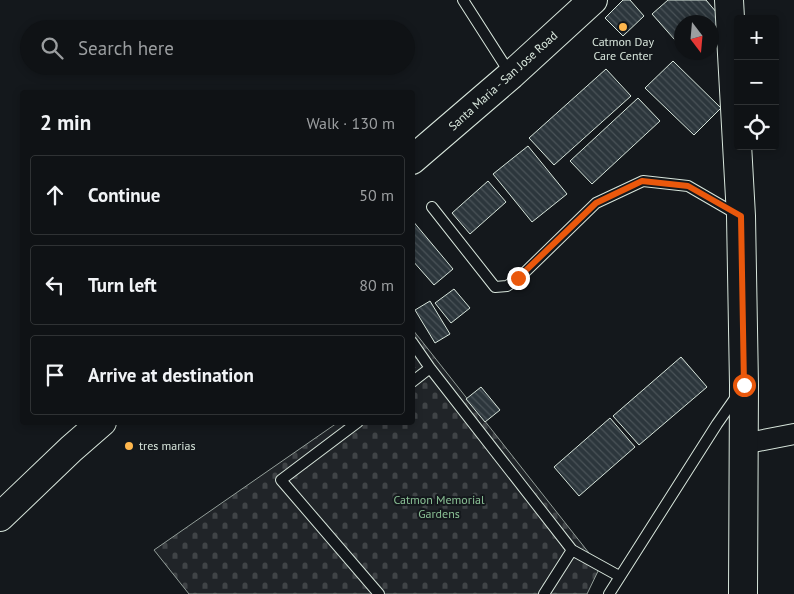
<!DOCTYPE html>
<html lang="en">
<head>
<meta charset="utf-8">
<style>
  body { margin:0; font-family:"PT Sans",sans-serif; background:#1d2022; color:#f1f3f6 }
  .controls { position:absolute; right:15px; top:15px; display:grid; overflow:hidden; border-radius:5px; box-shadow:0 2px 8px #0003 }
  .controls button { width:45px; height:45px; display:grid; place-items:center; padding:0; border:0; border-bottom:1px solid #2f3234; background:#0f1215; color:#f1f3f6; font:25px sans-serif }
  .compass { position:absolute; left:674px; top:15px; width:45px; height:45px; border-radius:50%; background:#0f1215; box-shadow:0 2px 8px #0003; rotate:164deg }
  .stop { position:absolute; width:15px; height:15px; margin:-11px; border:4px solid #ea580c; border-radius:50%; background:#fff }
  .stop.end { background:#ea580c; border-color:#fff; box-shadow:0 1px 5px #0008 }
  .list { margin:0; padding:0; list-style:none }
  h2 { display:flex; justify-content:space-between; align-items:center; height:65px; margin:0; padding:0 20px; font-size:21px }
  h2 small { font-size:16px; font-weight:400; color:#9b9ea0 }
  .list li { display:grid; grid-template-columns:32px 1fr auto; gap:15px; align-items:center; box-sizing:border-box; height:80px; margin:0 10px 10px; padding:0 10px; border:1px solid #2f3234; border-radius:5px }
  .list b { display:block; font-size:19px; white-space:nowrap }
  .list em { font-size:16px; font-style:normal; color:#9b9ea0 }
  .icon { flex:none; width:28px; height:28px; fill:none; stroke:currentColor; stroke-width:2; stroke-linecap:round; stroke-linejoin:round }
  .map { position:relative; flex:none; width:794px; height:594px; overflow:hidden }
  .search { position:absolute; background:#0f1215; box-shadow:0 2px 8px #0003; left:20px; top:20px; width:395px; height:55px; display:flex; align-items:center; gap:12px; box-sizing:border-box; padding:0 18px; border-radius:28px; color:#9b9ea0; font-size:19px }
  .panel { position:absolute; background:#0f1215; box-shadow:0 2px 8px #0003; left:20px; top:90px; width:395px; height:335px; border-radius:5px }
  .map>svg:first-child { display:block }
  .cemetery { fill:url(#cemetery-stones); stroke:#939e99 }
  .building { fill:url(#building-back-hatch); stroke:#d8e6dc }
  .lines { fill:none; stroke-linecap:round; stroke-linejoin:round }
  .lane-casing { stroke:#d8e6dc; stroke-width:12 }
  .street-casing { stroke:#d8e6dc; stroke-width:22 }
  .secondary-casing { stroke:#d8e6dc; stroke-width:30 }
  .lane { stroke:#14181c; stroke-width:10 }
  .street { stroke:#14181c; stroke-width:20 }
  .secondary { stroke:#14181c; stroke-width:28 }
  .route { stroke:#ea580c; stroke-width:6 }
  .poi-dot { fill:#ffb74d; stroke:#14181c; stroke-width:2 }
  .labels { text-anchor:middle; stroke-width:4; stroke-linejoin:round; paint-order:stroke }
  .poi-label { font-size:12px; fill:#d8e6dc; stroke:#14181c }
  .street-label { font-size:12px; fill:#d8e6dc; stroke:#14181c }
  .park-label { font-size:12px; fill:#8ac095; stroke:#14181c }
</style>
</head>
<body>
<div class="map">
<svg width="794" height="594" viewBox="0 0 794 594">
  <defs>
    <pattern id="cemetery-stones" width="16" height="16" patternUnits="userSpaceOnUse" patternTransform="scale(1.25)"><rect width="16" height="16" fill="#202428"/><path d="M2 7V4a2 2 0 0 1 4 0v3zM10 15v-3a2 2 0 0 1 4 0v3z" fill="#404447"/></pattern>
    <pattern id="building-back-hatch" width="6" height="6" patternUnits="userSpaceOnUse" patternTransform="scale(1.25)"><rect width="6" height="6" fill="#2c363c"/><path d="M-1 5l2 2M0 0l6 6M5-1l2 2" fill="none" stroke="#4a5358"/></pattern>
  </defs>
  <rect width="100%" height="100%" fill="#14181c"/>
  <!-- cemetery -->
  <path class="cemetery" d="M413,330L600,567L587,594H189L154,550L337,423L412,422V370L415,368L413,365Z"/>
  <!-- building -->
  <path class="building" d="M623,0H630L644,16L623,36L605,18Z
    M668,0H706L723,20L712,30V22H682V48L652,14Z
    M673,61L721,108L694,135L645,88Z
    M606,69L631,96L554,165L529,138Z
    M638,98L660,121L592,184L570,161Z
    M528,146L567,194L532,222L493,174Z
    M488,181L506,202L470,234L452,213Z
    M412,220L453,269L434,285L412,260Z
    M454,289L470,308L451,323L435,303Z
    M430,301L450,334L435,343L415,310Z
    M681,357L707,387L639,445L613,416Z
    M481,387L500,410L485,422L466,399Z
    M610,418L635,447L579,496L554,467Z"/>
  <g class="lines">
    <!-- lane casing -->
    <g class="lane-casing">
      <path id="lane" d="M463,0L511,75
        M432,207L495,287L507,286L519,278L596,203L643,181L688,186L738,215
        M412,342L430,368L572,550L544,594
        M412,382L430,368
        M358,422L281,480L379,594
        M572,550L619,576
        M609,594L717,424L738,394"/>
    </g>
    <!-- street casing -->
    <g class="street-casing">
      <path id="street" d="M743,444L794,434"/>
    </g>
    <!-- secondary casing -->
    <g class="secondary-casing">
      <path id="secondary" d="M729,0L741,216L744,385L743,594
        M412,160L511,75L593,0
        M0,517L71,449L102,422"/>
    </g>
    <!-- lane -->
    <use href="#lane" class="lane"/>
    <!-- street -->
    <use href="#street" class="street"/>
    <!-- secondary -->
    <use href="#secondary" class="secondary"/>
  </g>
  <g class="lines">
    <!-- route -->
    <path class="route" d="M518,278L596,203L642,181L688,186L741,216L744,385"/>
  </g>
  <!-- markers -->
  <g class="poi-dot">
    <circle cx="623" cy="27" r="5"/>
    <circle cx="129" cy="446" r="5"/>
  </g>
  <g class="labels">
    <!-- poi labels -->
    <g class="poi-label">
      <text x="623" y="46">Catmon Day<tspan x="623" dy="14">Care Center</tspan></text>
      <text x="139" y="450" text-anchor="start">tres marias</text>
    </g>
    <!-- street labels -->
    <g class="street-label">
      <text transform="translate(503 81) rotate(-42)" y="4">Santa Maria - San Jose Road</text>
    </g>
    <!-- park labels -->
    <g class="park-label">
      <text x="439" y="504">Catmon Memorial<tspan x="439" dy="14">Gardens</tspan></text>
    </g>
  </g>
</svg>
<div class="controls">
<button>+</button>
<button>−</button>
<button><svg class="icon" aria-label="locate" viewBox="0 0 24 24"><circle cx="12" cy="12" r="6"/><path d="M12 2v4M12 18v4M2 12h4M18 12h4"/></svg></button>
</div>
<svg class="compass" viewBox="-18 -18 36 36"><path d="M0-13l5 13h-10z" fill="#e53935"/><path d="M0 13l5-13h-10z" fill="#9b9ea0"/></svg>
<div class="stop" style="left:744px;top:385px"></div>
<div class="stop end" style="left:518px;top:278px"></div>
<div class="search"><svg class="icon" aria-label="search" viewBox="0 0 24 24"><circle cx="10" cy="10" r="6"/><path d="M15 15l6 6"/></svg>Search here</div>
<section class="panel">
<h2>2 min<small>Walk · 130 m</small></h2>
<ul class="list">
<li><svg class="icon" aria-label="ahead" viewBox="0 0 24 24"><path d="M12 20V5M6 11l6-6 6 6"/></svg><div><b>Continue</b></div><em>50 m</em></li>
<li><svg class="icon" aria-label="left" viewBox="0 0 24 24"><path d="M17 20v-9H6M10 6l-5 5 5 5"/></svg><div><b>Turn left</b></div><em>80 m</em></li>
<li><svg class="icon" aria-label="arrive" viewBox="0 0 24 24"><path d="M6 21V4h12l-3 4 3 4H6"/></svg><div><b>Arrive at destination</b></div></li>
</ul>
</section>
</div>
</body>
</html>
